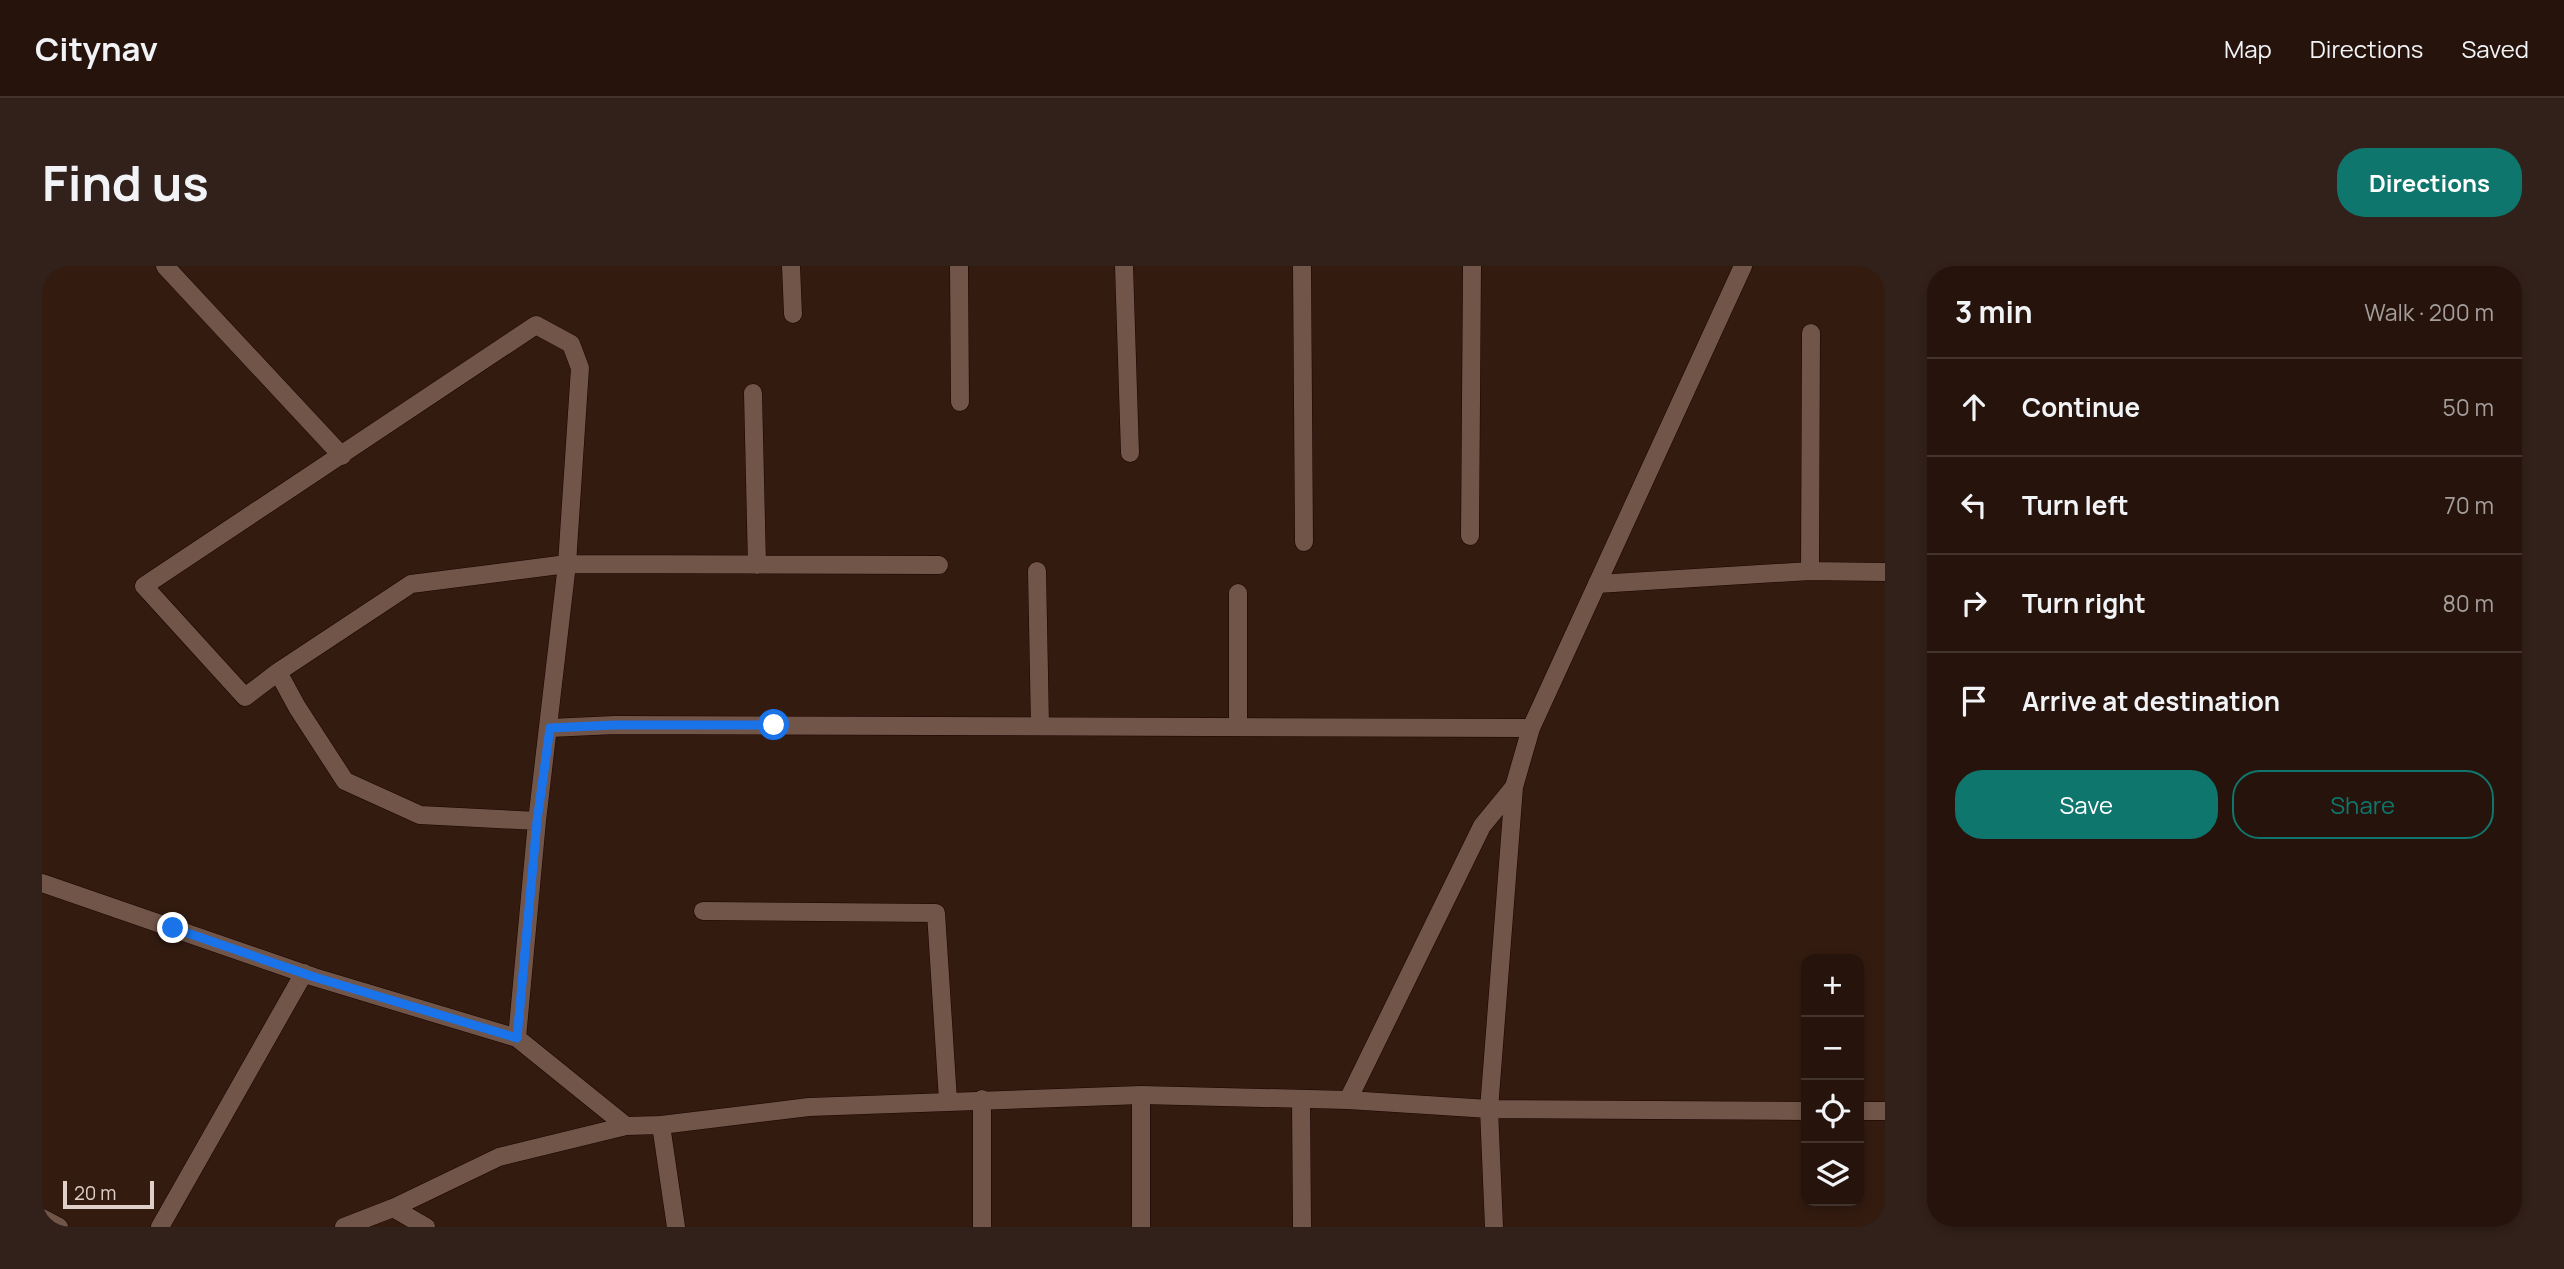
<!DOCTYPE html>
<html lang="en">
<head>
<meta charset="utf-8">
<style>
  body { margin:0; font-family:Manrope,sans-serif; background:#32211a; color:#f1f3f6 }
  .controls { position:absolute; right:21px; bottom:21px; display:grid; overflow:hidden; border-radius:14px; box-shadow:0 4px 10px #0003 }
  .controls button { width:63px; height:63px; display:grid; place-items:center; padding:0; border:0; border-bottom:2px solid #42332d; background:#26140c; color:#f1f3f6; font:35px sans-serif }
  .scale { position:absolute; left:21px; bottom:18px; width:91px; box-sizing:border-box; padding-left:7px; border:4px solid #e0cfc8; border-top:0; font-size:19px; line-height:24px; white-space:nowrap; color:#e0cfc8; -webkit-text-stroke:5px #331b10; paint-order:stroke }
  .stop { position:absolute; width:21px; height:21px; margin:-16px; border:5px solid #1a73e8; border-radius:50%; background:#fff }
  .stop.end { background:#1a73e8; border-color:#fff; box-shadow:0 2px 7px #0008 }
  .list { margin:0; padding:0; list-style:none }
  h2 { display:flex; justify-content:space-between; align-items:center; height:91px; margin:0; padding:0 28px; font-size:30px }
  h2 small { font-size:23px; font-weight:400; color:#a49e9d }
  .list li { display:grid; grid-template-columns:46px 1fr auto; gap:21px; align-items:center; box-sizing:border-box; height:98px; padding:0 28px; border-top:2px solid #42332d }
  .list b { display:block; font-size:26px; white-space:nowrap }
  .list em { font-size:23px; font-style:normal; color:#a49e9d }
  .actions { display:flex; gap:14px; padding:21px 28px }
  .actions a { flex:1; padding:16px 0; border:2px solid #0f766e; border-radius:28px; text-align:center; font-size:24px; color:#0f766e }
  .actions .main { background:#0f766e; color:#fff }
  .icon { flex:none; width:38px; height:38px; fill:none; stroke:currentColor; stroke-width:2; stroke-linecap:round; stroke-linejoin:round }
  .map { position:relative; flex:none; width:1843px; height:961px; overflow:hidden; border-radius:28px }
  header { display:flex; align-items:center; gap:42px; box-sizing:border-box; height:98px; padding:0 35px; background:#26140c; border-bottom:2px solid #42332d }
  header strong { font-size:33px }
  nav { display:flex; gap:38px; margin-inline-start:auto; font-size:24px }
  .intro { display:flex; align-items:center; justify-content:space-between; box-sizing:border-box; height:168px; padding:0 42px }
  h1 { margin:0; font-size:49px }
  .button { padding:18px 32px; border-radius:28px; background:#0f766e; color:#fff; font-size:24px; font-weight:700 }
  main { display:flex; gap:42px; padding:0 42px }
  aside { flex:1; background:#26140c; border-radius:28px; box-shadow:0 4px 10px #0003 }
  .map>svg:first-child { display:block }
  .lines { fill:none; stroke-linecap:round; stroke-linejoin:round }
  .street-casing { stroke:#190500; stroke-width:19 }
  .secondary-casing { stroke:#190500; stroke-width:19 }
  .street { stroke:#715549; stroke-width:18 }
  .secondary { stroke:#715549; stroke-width:18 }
  .route { stroke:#1a73e8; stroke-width:9 }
</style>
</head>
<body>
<header>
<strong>Citynav</strong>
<nav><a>Map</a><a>Directions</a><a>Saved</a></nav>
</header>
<div class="intro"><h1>Find us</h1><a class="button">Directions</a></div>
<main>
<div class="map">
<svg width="1843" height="961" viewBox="0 0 1843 961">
  <rect width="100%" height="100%" fill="#331b10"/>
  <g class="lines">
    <!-- street casing -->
    <g class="street-casing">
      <path id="street" d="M123,0L300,190
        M749,0L751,48
        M917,0L918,136
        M1082,0L1088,187
        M1260,0L1262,276
        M711,127L715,299
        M1428,270L1430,0
        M995,305L998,460
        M1768,305L1769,67
        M1555,318L1768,305L1843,306
        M236,406L369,318L525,298L897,299
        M1196,461V327
        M508,462L573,459L1489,462
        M0,617L272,711L475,772L584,860
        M661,645L894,647L906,834
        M475,772L495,555L525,298L538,102L529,78L494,59L102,320L203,431L236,406L255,441L303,515L378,549L495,555
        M1099,829V961
        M940,833V961
        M1259,833L1260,961
        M619,859L634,961
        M351,942L384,961
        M0,952L17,961
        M118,961L262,707"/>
    </g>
    <!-- secondary casing -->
    <g class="secondary-casing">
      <path id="secondary" d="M1306,834L1440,560L1472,521
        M1817,845H1843
        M302,961L351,942L457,891L584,860L619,859L767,841L1099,829L1306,834L1447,843L1764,845
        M1452,961L1447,843L1472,521L1489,462L1701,0"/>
    </g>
    <!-- street -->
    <use href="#street" class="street"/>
    <!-- secondary -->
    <use href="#secondary" class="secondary"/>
  </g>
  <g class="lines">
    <!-- route -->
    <path class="route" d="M131,662L272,711L475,772L495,555L508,462L573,459H732"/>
  </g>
</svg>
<div class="controls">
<button>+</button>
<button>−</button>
<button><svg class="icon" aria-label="locate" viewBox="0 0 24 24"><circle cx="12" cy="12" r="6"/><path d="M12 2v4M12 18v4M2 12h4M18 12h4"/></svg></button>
<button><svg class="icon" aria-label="layers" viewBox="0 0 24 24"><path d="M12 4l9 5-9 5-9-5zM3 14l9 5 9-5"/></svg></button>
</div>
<div class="scale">20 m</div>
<div class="stop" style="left:732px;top:459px"></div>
<div class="stop end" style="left:131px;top:662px"></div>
</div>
<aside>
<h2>3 min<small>Walk · 200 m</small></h2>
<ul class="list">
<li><svg class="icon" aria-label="ahead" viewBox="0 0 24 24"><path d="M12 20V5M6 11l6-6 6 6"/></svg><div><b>Continue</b></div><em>50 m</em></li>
<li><svg class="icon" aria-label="left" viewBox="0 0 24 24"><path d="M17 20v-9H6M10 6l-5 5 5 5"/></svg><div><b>Turn left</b></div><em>70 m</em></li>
<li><svg class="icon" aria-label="right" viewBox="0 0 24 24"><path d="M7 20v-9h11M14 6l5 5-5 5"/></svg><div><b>Turn right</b></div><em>80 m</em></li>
<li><svg class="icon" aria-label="arrive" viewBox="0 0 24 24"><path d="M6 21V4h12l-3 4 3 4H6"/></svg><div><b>Arrive at destination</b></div></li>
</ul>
<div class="actions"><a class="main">Save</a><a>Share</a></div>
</aside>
</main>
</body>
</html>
